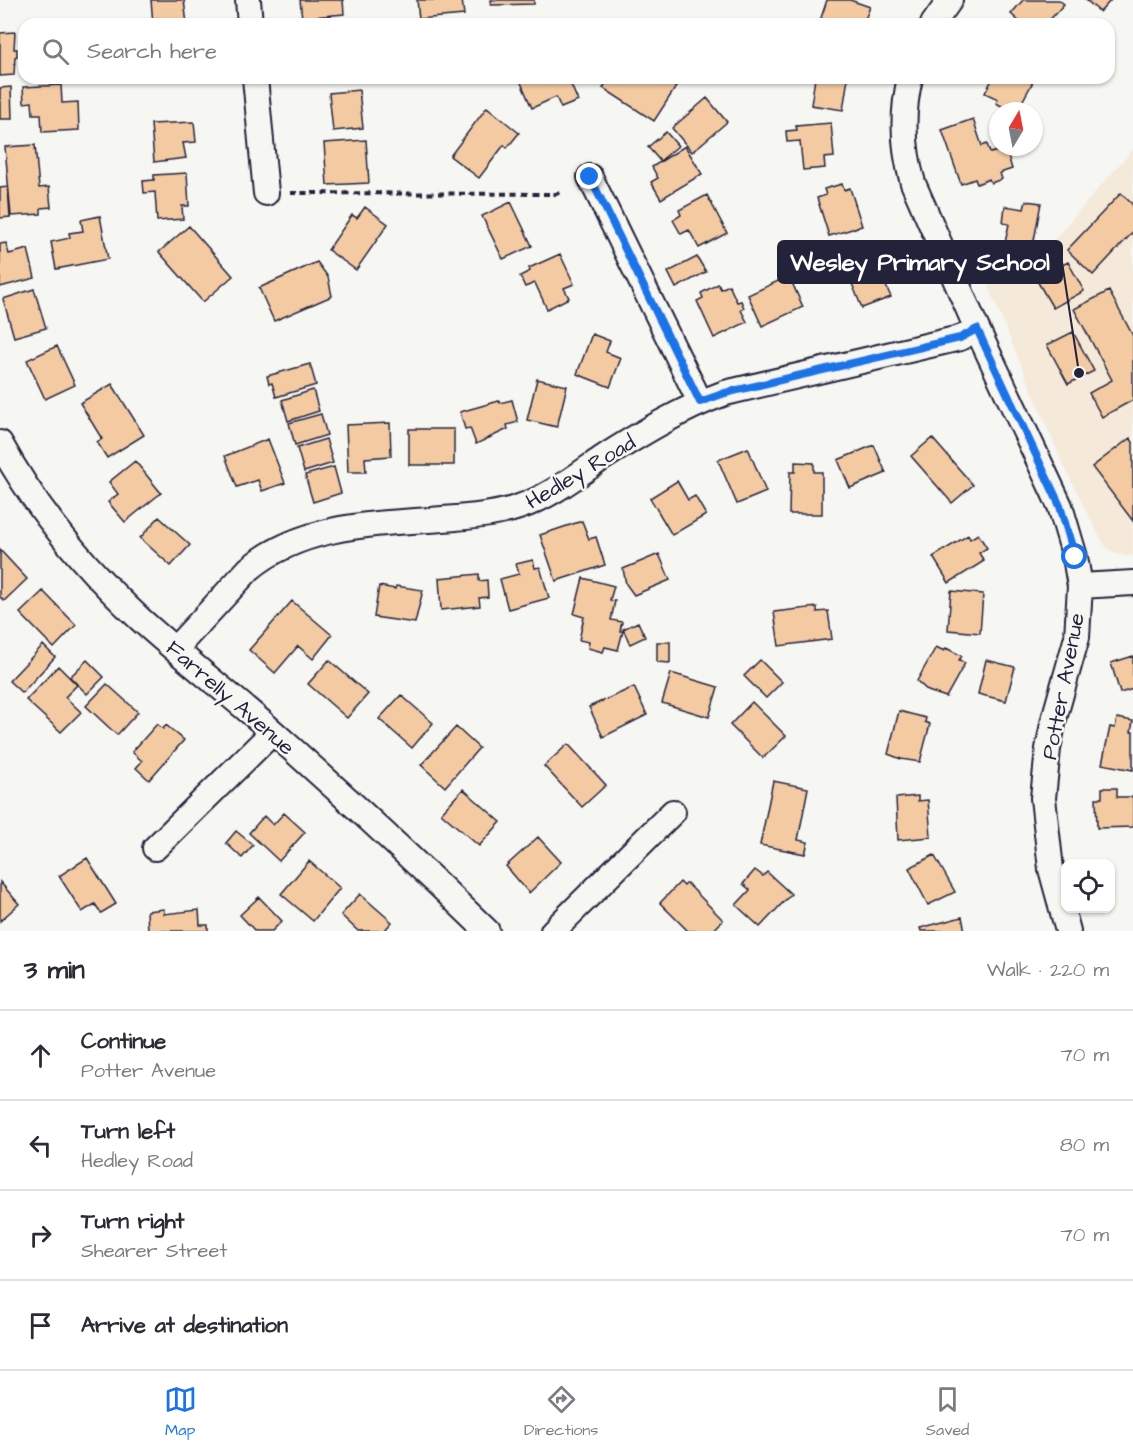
<!DOCTYPE html>
<html lang="en">
<head>
<meta charset="utf-8">
<style>
  body { margin:0; font-family:"Architects Daughter",sans-serif; background:#f7f7f7; color:#2b2b33 }
  .controls { position:absolute; right:18px; bottom:18px; display:grid; overflow:hidden; border-radius:12px; box-shadow:0 2px 4px #0004 }
  .controls button { width:54px; height:54px; display:grid; place-items:center; padding:0; border:0; border-bottom:2px solid #e1e1e2; background:#fff; color:#2b2b33; font:30px sans-serif }
  .compass { position:absolute; left:989px; top:102px; width:54px; height:54px; border-radius:50%; background:#fff; box-shadow:0 2px 4px #0004; rotate:10deg }
  .stop { position:absolute; width:18px; height:18px; margin:-14px; border:4px solid #1a73e8; border-radius:50%; background:#fff }
  .stop.end { background:#1a73e8; border-color:#fff; box-shadow:0 2px 6px #0008 }
  .list { margin:0; padding:0; list-style:none }
  h2 { display:flex; justify-content:space-between; align-items:center; height:78px; margin:0; padding:0 24px; font-size:26px }
  h2 small { font-size:20px; font-weight:400; color:#7c7c81 }
  .list li { display:grid; grid-template-columns:39px 1fr auto; gap:18px; align-items:center; box-sizing:border-box; height:90px; padding:0 24px; border-top:2px solid #e1e1e2 }
  .list b { display:block; font-size:22px; white-space:nowrap }
  .list p { margin:0; font-size:20px; white-space:nowrap; color:#7c7c81 }
  .list em { font-size:20px; font-style:normal; color:#7c7c81 }
  .icon { flex:none; width:33px; height:33px; fill:none; stroke:currentColor; stroke-width:2; stroke-linecap:round; stroke-linejoin:round }
  .map { position:relative; flex:none; width:1133px; height:931px; overflow:hidden }
  .search { position:absolute; background:#fff; box-shadow:0 2px 4px #0004; left:18px; right:18px; top:18px; height:66px; display:flex; align-items:center; gap:15px; box-sizing:border-box; padding:0 21px; border-radius:18px; color:#7c7c81; font-size:22px }
  .sheet { height:438px; background:#fff }
  nav { display:flex; justify-content:space-around; align-items:center; box-sizing:border-box; height:84px; border-top:2px solid #e1e1e2; background:#fff; font-size:16px; color:#7c7c81 }
  nav a { display:grid; justify-items:center; gap:3px }
  nav .on { color:#1a73e8 }
  .map>svg:first-child { display:block }
  .built { fill:#f5e9da }
  .building { fill:#f4caa3; stroke:#22223b; stroke-width:1.5 }
  .lines { fill:none; stroke-linecap:round; stroke-linejoin:round }
  .minor-casing { stroke:#22223b; stroke-width:28 }
  .path { stroke:#22223b; stroke-width:4; stroke-dasharray:6 4.5; stroke-linecap:butt }
  .minor { stroke:#f6f6f2; stroke-width:24 }
  .route { stroke:#1a73e8; stroke-width:8 }
  .labels { text-anchor:middle; stroke-width:5; stroke-linejoin:round; paint-order:stroke }
  .street-label { font-size:22px; fill:#22223b; stroke:#f6f6f2 }
  .leader { fill:none; stroke:#22223b; stroke-width:2 }
  .callout-dot { fill:#22223b; stroke:#f6f6f2; stroke-width:2 }
  .callout { fill:#22223b; stroke:#22223b; stroke-width:2 }
  .callout-label { font-size:24px; text-anchor:middle; font-weight:bold; fill:#fff }
</style>
</head>
<body>
<div class="map">
<svg width="1133" height="931" viewBox="0 0 1133 931">
  <rect width="100%" height="100%" fill="#f6f6f2"/>
  <filter id="ink" filterUnits="userSpaceOnUse"><feTurbulence type="fractalNoise" baseFrequency=".0167" numOctaves="2"/><feDisplacementMap in="SourceGraphic" scale="12" xChannelSelector="R" yChannelSelector="G"/><feConvolveMatrix kernelMatrix="1 2 1 2 8 2 1 2 1" color-interpolation-filters="sRGB"/></filter>
  <g filter="url(#ink)">
    <!-- built -->
    <path class="built" d="M1133,149V556H1125L1109,550L1099,536L1061,460L988,286L1031,266Z"/>
    <!-- building -->
    <path class="building" d="M151,0H184L187,24H153Z
      M300,0H343L344,14L302,18Z
      M417,0H462L464,15L419,19Z
      M491,0H534V4L491,5Z
      M827,0H850L870,7L863,24H819Z
      M1023,0H1059L1064,4L1046,24H1022L1011,14Z
      M1086,0H1111L1100,12Z
      M15,32L14,49H17V56L15,57L14,75L0,76V33Z
      M519,78H568L578,101L561,108L556,97L532,108Z
      M609,78H661L676,87L654,121L603,88Z
      M815,78H848L843,110L811,105Z
      M993,78H1035L1017,111H1011L996,103L998,99L985,93Z
      M61,85L62,103L78,102L79,130L42,132L41,114H33L32,102L24,103L23,87Z
      M11,87L12,119H0V88Z
      M359,90L363,128L333,131L329,93Z
      M707,98L727,122L692,152L672,128Z
      M487,107L519,133L507,148L504,145L479,178L450,156Z
      M973,119L982,146L987,144L990,153L1006,149L1012,169L1000,173L1002,179L991,183L989,179L977,184L975,179L961,184L942,130Z
      M194,122L196,142L183,143L186,158L154,162L151,124Z
      M831,123L834,157L824,158L825,168L803,170L800,141L787,142L786,131L797,130L796,126Z
      M666,132L678,146L660,161L648,147Z
      M366,140L369,183L327,185L324,143Z
      M35,145L39,188L49,187L51,207L41,208V214L11,216L5,147Z
      M685,146L702,174L661,199L651,182L658,178L652,167Z
      M187,173L189,206H182L183,219L157,221L155,192L144,193L143,181L154,180V175Z
      M842,184L844,190L850,188L862,226L829,236L817,198L826,195L824,189Z
      M8,187L10,217L0,218V188Z
      M1121,193L1133,205V232L1093,275L1067,250Z
      M707,195L727,233L699,248L689,230L681,234L673,220L681,215L679,210Z
      M1026,201L1041,203L1030,262L1002,257L1009,224L1003,223L1005,206L1024,209Z
      M511,202L532,246L503,259L482,216Z
      M365,207L388,224L356,270L328,250L352,215L357,218Z
      M100,216L108,259L56,269L51,242L70,238L69,233L83,231L81,220Z
      M189,226L233,276L203,302L159,252Z
      M6,243L9,254L28,249L35,278L0,287V244Z
      M857,245L860,253L877,246L884,263L877,266L891,297L862,308L839,252Z
      M560,254L574,284L564,288L569,298L547,309L535,283L525,287L520,276L530,271L529,268Z
      M697,257L706,272L676,288L668,272Z
      M317,262L328,277L332,296L274,321L259,288Z
      M1068,262L1084,291L1053,308L1036,279Z
      M789,276L803,307L762,326L748,295Z
      M718,284L721,289L729,285L737,302L741,301L744,308L741,310L747,322L714,338L697,301L703,298L701,293Z
      M34,289L46,328L14,337L3,299Z
      M1109,291L1133,336V400L1102,417L1089,393L1112,380L1074,309Z
      M1073,332L1094,371L1068,384L1047,345Z
      M592,334L610,341L606,352L621,358L610,387L577,374Z
      M57,346L75,385L45,399L27,360Z
      M310,364L316,385L276,397L272,383L269,384L267,376Z
      M537,379L567,386L557,427L527,420Z
      M112,384L144,435L107,458L97,442L102,439L80,403Z
      M313,390L319,411L288,421L282,400Z
      M512,400L518,422L507,425L508,429L476,444L470,428L465,429L460,412L499,401L500,403Z
      M321,414L327,435L295,445L289,423Z
      M390,423L391,456L365,458L366,472H348L346,425Z
      M409,429H454V465H409Z
      M932,438L973,485L952,503L911,456Z
      M1130,438L1133,442V521L1092,467Z
      M268,439L285,483L262,491L258,480L237,487L225,456Z
      M326,439L333,463L304,472L297,448Z
      M874,445L886,473L850,488L838,460Z
      M748,448L766,492L737,504L718,460Z
      M135,461L161,493L125,522L108,502L118,494L109,482Z
      M795,462L814,463V472H822V514H789L790,472H795Z
      M334,467L341,493L313,502L305,475Z
      M677,481L688,500L695,496L706,515L672,535L650,498Z
      M159,517L190,545L171,566L140,538Z
      M582,521L589,539L596,537L605,565L556,581L540,535Z
      M978,534L987,548L979,553L984,561L949,583L933,557L968,535L970,539Z
      M0,550L27,579L4,601L0,597Z
      M659,554L670,580L634,595L626,584L623,569Z
      M533,560L535,568L540,567L549,598L508,609L500,579L519,574L516,564Z
      M479,574V581L487,580L488,597L479,598L480,606L441,610L439,578Z
      M583,578L614,586L610,600L615,601L611,620L622,622L620,631H623L618,650L605,647L603,652L588,648L589,642L579,640L584,617L574,614Z
      M379,586L395,589L396,586L423,590L415,623L374,617Z
      M43,591L76,625L54,648L20,613Z
      M951,591L983,594L980,633L948,630Z
      M292,601L332,635L313,659L298,646L275,673L249,650Z
      M817,607V612L828,611L832,639L779,646L774,612Z
      M638,622L645,637L630,644L623,629Z
      M657,642H670V663L657,662Z
      M43,645L55,657L22,693L9,681Z
      M936,647L944,651L946,648L962,656L959,660L965,663L946,697L928,691L917,681Z
      M1133,656V689L1120,693L1111,663Z
      M87,660L104,677L87,694L70,677Z
      M329,660L368,694L347,718L308,684Z
      M760,660L782,682L766,698L744,676Z
      M986,660L1015,667L1006,701L978,694Z
      M58,666L77,685L65,697L81,712L61,732L26,700Z
      M671,673L718,687L709,717L662,703Z
      M107,684L138,712L117,735L86,706Z
      M634,687L647,715L603,737L589,707Z
      M401,695L433,723L412,748L379,719Z
      M752,702L786,736L763,758L730,725Z
      M899,711L926,718L925,722L930,724L920,762L901,759L888,754Z
      M1117,718L1133,721L1131,732H1133V770L1102,764L1110,727L1115,728Z
      M157,724L163,729L166,725L184,740L149,780L136,768L142,761L132,752Z
      M456,727L479,748L445,787L421,765Z
      M568,744L606,785L582,807L544,766Z
      M773,781L808,788L798,840L808,842L805,854L760,845Z
      M1102,788H1117V797H1133V827L1097,828L1096,798H1102Z
      M463,789L501,822L479,846L441,813Z
      M918,796V801L928,800L931,837L898,840L896,798Z
      M284,813L305,832L279,861L249,833L264,816L273,825Z
      M236,831L253,845L242,858L226,843Z
      M538,837L561,862L529,893L506,866Z
      M934,855L955,892L928,905L909,868Z
      M87,858L116,904L101,913L95,904L82,912L59,876Z
      M309,861L340,888L313,921L281,894Z
      M755,870L763,876L767,872L791,894L760,927L736,905L750,890L743,884Z
      M0,882L19,904L0,921Z
      M680,882L684,886L687,883L723,920L713,931H688L660,903Z
      M360,894L392,922L384,931H358L341,915Z
      M259,897L282,921L272,931H255L240,915Z
      M164,909V914L199,910L200,925H208V931H148L147,911Z
      M962,917L965,931H921L920,928Z"/>
    <g class="lines">
      <!-- minor casing -->
      <g class="minor-casing">
        <path id="minor" d="M248,0L250,24
          M933,24L950,0
          M255,78L266,193
          M910,78C902,112 903,149 913,183L977,329L1060,506L1075,557L1080,586L1077,637L1054,719L1048,749L1043,798L1051,869L1068,931
          M590,177L700,402
          M0,443C36,509 86,569 141,620C184,659 230,694 273,732C346,797 417,863 487,931
          M1080,586L1133,583
          M175,649L249,569C306,521 386,524 456,518C477,516 499,514 519,507C549,497 575,477 601,459C640,434 681,409 725,393L960,338L977,329
          M155,848L273,732
          M553,931L673,812"/>
      </g>
      <!-- path -->
      <path class="path" d="M291,193L556,194L563,191"/>
      <!-- minor -->
      <use href="#minor" class="minor"/>
    </g>
  </g>
  <g class="lines" filter="url(#ink)">
    <!-- route -->
    <path class="route" d="M590,177L700,402L725,393L960,338L977,329L1060,506L1075,557"/>
  </g>
  <g class="labels">
    <!-- street labels -->
    <g class="street-label">
      <text transform="translate(580 471) rotate(-31)" y="8">Hedley Road</text>
      <text transform="translate(1062 686) rotate(-79)" y="8">Potter Avenue</text>
      <text transform="translate(231 697) rotate(41)" y="8">Farrelly Avenue</text>
    </g>
  </g>
  <!-- callouts -->
  <path class="leader" d="M1079 373L1062 262"/>
  <circle class="callout-dot" cx="1079" cy="373" r="6"/>
  <rect class="callout" x="778" y="241" width="284" height="42" rx="6"/>
  <g class="callout-label">
    <text x="920" y="270">Wesley Primary School</text>
  </g>
</svg>
<div class="controls">
<button><svg class="icon" aria-label="locate" viewBox="0 0 24 24"><circle cx="12" cy="12" r="6"/><path d="M12 2v4M12 18v4M2 12h4M18 12h4"/></svg></button>
</div>
<svg class="compass" viewBox="-18 -18 36 36"><path d="M0-13l5 13h-10z" fill="#e53935"/><path d="M0 13l5-13h-10z" fill="#7c7c81"/></svg>
<div class="stop" style="left:1075px;top:557px"></div>
<div class="stop end" style="left:590px;top:177px"></div>
<div class="search"><svg class="icon" aria-label="search" viewBox="0 0 24 24"><circle cx="10" cy="10" r="6"/><path d="M15 15l6 6"/></svg>Search here</div>
</div>
<section class="sheet">
<h2>3 min<small>Walk · 220 m</small></h2>
<ul class="list">
<li><svg class="icon" aria-label="ahead" viewBox="0 0 24 24"><path d="M12 20V5M6 11l6-6 6 6"/></svg><div><b>Continue</b><p>Potter Avenue</p></div><em>70 m</em></li>
<li><svg class="icon" aria-label="left" viewBox="0 0 24 24"><path d="M17 20v-9H6M10 6l-5 5 5 5"/></svg><div><b>Turn left</b><p>Hedley Road</p></div><em>80 m</em></li>
<li><svg class="icon" aria-label="right" viewBox="0 0 24 24"><path d="M7 20v-9h11M14 6l5 5-5 5"/></svg><div><b>Turn right</b><p>Shearer Street</p></div><em>70 m</em></li>
<li><svg class="icon" aria-label="arrive" viewBox="0 0 24 24"><path d="M6 21V4h12l-3 4 3 4H6"/></svg><div><b>Arrive at destination</b></div></li>
</ul>
</section>
<nav>
<a class="on"><svg class="icon" aria-label="map" viewBox="0 0 24 24"><path d="M3 6l6-2 6 2 6-2v14l-6 2-6-2-6 2zM9 4v14M15 6v14"/></svg>Map</a>
<a><svg class="icon" aria-label="directions" viewBox="0 0 24 24"><path d="M12 3l9 9-9 9-9-9zM9 14v-3h6M13 9l2 2-2 2"/></svg>Directions</a>
<a><svg class="icon" aria-label="saved" viewBox="0 0 24 24"><path d="M7 4h10v16l-5-4-5 4z"/></svg>Saved</a>
</nav>
</body>
</html>
